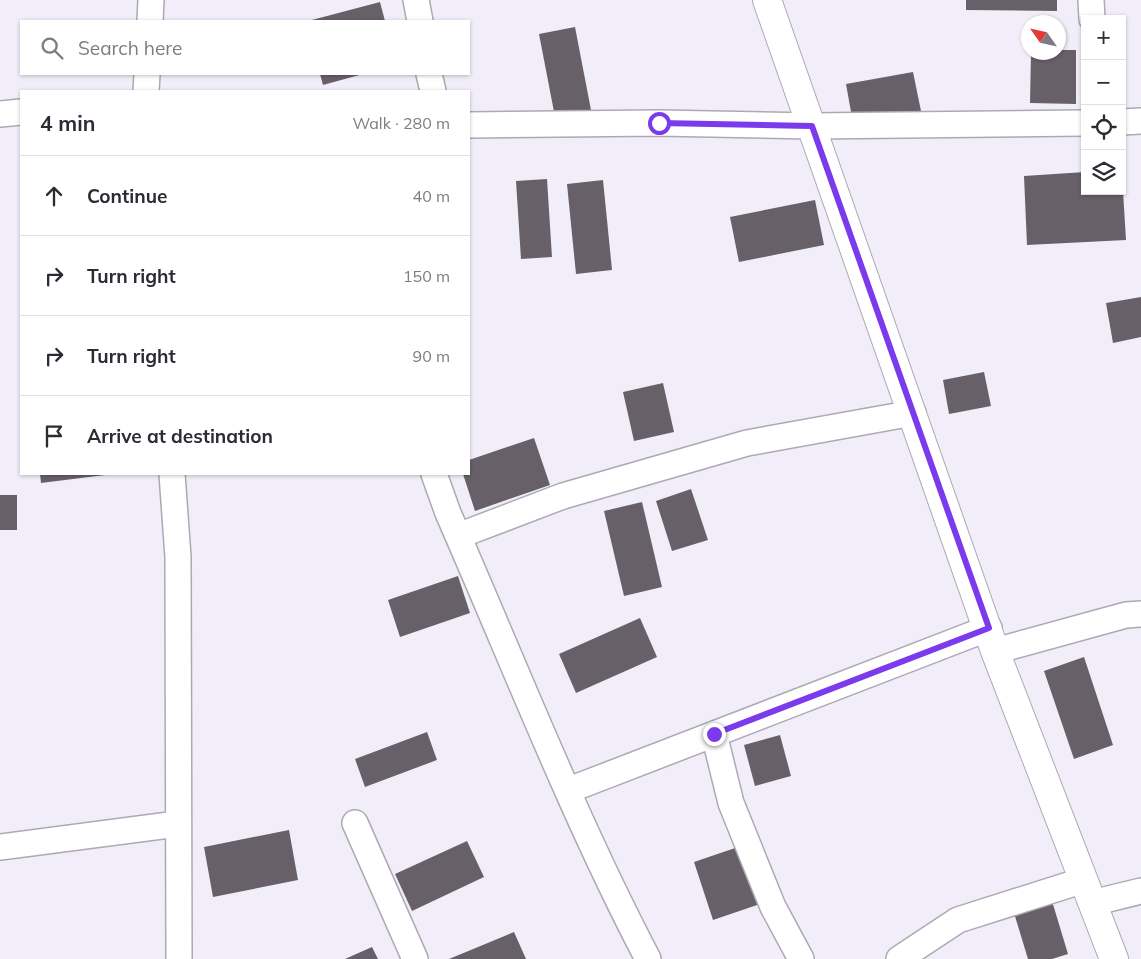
<!DOCTYPE html>
<html lang="en">
<head>
<meta charset="utf-8">
<style>
  body { margin:0; font-family:Mulish,sans-serif; background:#f7f7f7; color:#2b2b33 }
  .controls { position:absolute; right:15px; top:15px; display:grid; overflow:hidden; border-radius:0px; box-shadow:0 1px 4px #0004 }
  .controls button { width:45px; height:45px; display:grid; place-items:center; padding:0; border:0; border-bottom:1px solid #e1e1e2; background:#fff; color:#2b2b33; font:25px sans-serif }
  .compass { position:absolute; left:1021px; top:15px; width:45px; height:45px; border-radius:50%; background:#fff; box-shadow:0 1px 4px #0004; rotate:304deg }
  .stop { position:absolute; width:15px; height:15px; margin:-11px; border:4px solid #7c3aed; border-radius:50%; background:#fff }
  .stop.end { background:#7c3aed; border-color:#fff; box-shadow:0 1px 5px #0008 }
  .list { margin:0; padding:0; list-style:none }
  h2 { display:flex; justify-content:space-between; align-items:center; height:65px; margin:0; padding:0 20px; font-size:21px }
  h2 small { font-size:16px; font-weight:400; color:#7c7c81 }
  .list li { display:grid; grid-template-columns:32px 1fr auto; gap:15px; align-items:center; box-sizing:border-box; height:80px; padding:0 20px; border-top:1px solid #e1e1e2 }
  .list b { display:block; font-size:19px; white-space:nowrap }
  .list em { font-size:16px; font-style:normal; color:#7c7c81 }
  .icon { flex:none; width:28px; height:28px; fill:none; stroke:currentColor; stroke-width:2; stroke-linecap:round; stroke-linejoin:round }
  .map { position:relative; flex:none; width:1141px; height:959px; overflow:hidden }
  .search { position:absolute; background:#fff; box-shadow:0 1px 4px #0004; left:20px; top:20px; width:450px; height:55px; display:flex; align-items:center; gap:12px; box-sizing:border-box; padding:0 18px; border-radius:0px; color:#7c7c81; font-size:19px }
  .panel { position:absolute; background:#fff; box-shadow:0 1px 4px #0004; left:20px; top:90px; width:450px; height:385px; border-radius:0px }
  .map>svg:first-child { display:block }
  .building { fill:#686068 }
  .lines { fill:none; stroke-linecap:round; stroke-linejoin:round }
  .minor-casing { stroke:#aca9b5; stroke-width:28 }
  .tertiary-casing { stroke:#aca9b5; stroke-width:30 }
  .minor { stroke:#fff; stroke-width:25 }
  .tertiary { stroke:#fff; stroke-width:28 }
  .route { stroke:#7c3aed; stroke-width:6 }
</style>
</head>
<body>
<div class="map">
<svg width="1141" height="959" viewBox="0 0 1141 959">
  <rect width="100%" height="100%" fill="#f1eefa"/>
  <!-- building -->
  <path class="building" d="M966,0H1057V11L966,10Z
    M380,2L385,21H308Z
    M575,27L591,110L555,117L539,34Z
    M1058,50H1076V104L1030,103L1031,52H1058Z
    M913,72L921,111L853,123L846,84Z
    M320,74H363L323,85Z
    M1085,172V191H1123L1126,240L1027,245L1024,176Z
    M547,179L552,257L521,259L516,181Z
    M603,180L612,270L576,274L567,184Z
    M815,200L824,245L739,262L730,217Z
    M1141,297V337L1113,343L1106,303Z
    M984,372L991,406L949,414L943,380Z
    M663,383L674,432L634,441L623,392Z
    M534,438L550,485L475,511L463,474H469V460Z
    M40,474H104L105,475L41,483Z
    M691,489L708,540L672,551L656,501Z
    M0,495H17V530H0Z
    M642,502L662,587L624,596L604,511Z
    M458,576L470,613L400,637L388,600Z
    M640,618L657,657L576,693L559,654Z
    M1084,657L1113,745L1074,759L1044,671Z
    M427,732L437,760L365,787L355,759Z
    M780,735L791,776L755,786L744,745Z
    M289,830L298,880L213,897L204,847Z
    M467,841L484,877L412,911L395,874Z
    M741,846L760,904L713,920L694,862Z
    M1052,901L1068,954L1052,959H1028L1014,913Z
    M514,932L526,959H449Z
    M372,947L378,959H345Z"/>
  <g class="lines">
    <!-- minor casing -->
    <g class="minor-casing">
      <path id="minor" d="M416,0L420,21
        M1091,0L1092,19
        M150,21L151,0
        M429,74L433,91
        M146,91L147,74
        M0,114L21,112
        M1122,122L1141,121
        M469,125L659,123L812,126L1085,123
        M172,474L178,557L179,959
        M434,474L448,513C513,661 573,816 648,959
        M458,536L563,496L747,443L913,413
        M995,651L1126,615L1141,614
        M714,734L731,803L773,907L801,959
        M569,790L989,628
        M355,823L415,959
        M0,847L177,824
        M1092,903L1141,891
        M899,959L958,920L1084,880"/>
    </g>
    <!-- tertiary casing -->
    <g class="tertiary-casing">
      <path id="tertiary" d="M767,0L995,651L1114,959"/>
    </g>
    <!-- minor -->
    <use href="#minor" class="minor"/>
    <!-- tertiary -->
    <use href="#tertiary" class="tertiary"/>
  </g>
  <g class="lines">
    <!-- route -->
    <path class="route" d="M659,123L812,126L989,628L714,734"/>
  </g>
</svg>
<div class="controls">
<button>+</button>
<button>−</button>
<button><svg class="icon" aria-label="locate" viewBox="0 0 24 24"><circle cx="12" cy="12" r="6"/><path d="M12 2v4M12 18v4M2 12h4M18 12h4"/></svg></button>
<button><svg class="icon" aria-label="layers" viewBox="0 0 24 24"><path d="M12 4l9 5-9 5-9-5zM3 14l9 5 9-5"/></svg></button>
</div>
<svg class="compass" viewBox="-18 -18 36 36"><path d="M0-13l5 13h-10z" fill="#e53935"/><path d="M0 13l5-13h-10z" fill="#7c7c81"/></svg>
<div class="stop" style="left:659px;top:123px"></div>
<div class="stop end" style="left:714px;top:734px"></div>
<div class="search"><svg class="icon" aria-label="search" viewBox="0 0 24 24"><circle cx="10" cy="10" r="6"/><path d="M15 15l6 6"/></svg>Search here</div>
<section class="panel">
<h2>4 min<small>Walk · 280 m</small></h2>
<ul class="list">
<li><svg class="icon" aria-label="ahead" viewBox="0 0 24 24"><path d="M12 20V5M6 11l6-6 6 6"/></svg><div><b>Continue</b></div><em>40 m</em></li>
<li><svg class="icon" aria-label="right" viewBox="0 0 24 24"><path d="M7 20v-9h11M14 6l5 5-5 5"/></svg><div><b>Turn right</b></div><em>150 m</em></li>
<li><svg class="icon" aria-label="right" viewBox="0 0 24 24"><path d="M7 20v-9h11M14 6l5 5-5 5"/></svg><div><b>Turn right</b></div><em>90 m</em></li>
<li><svg class="icon" aria-label="arrive" viewBox="0 0 24 24"><path d="M6 21V4h12l-3 4 3 4H6"/></svg><div><b>Arrive at destination</b></div></li>
</ul>
</section>
</div>
</body>
</html>
